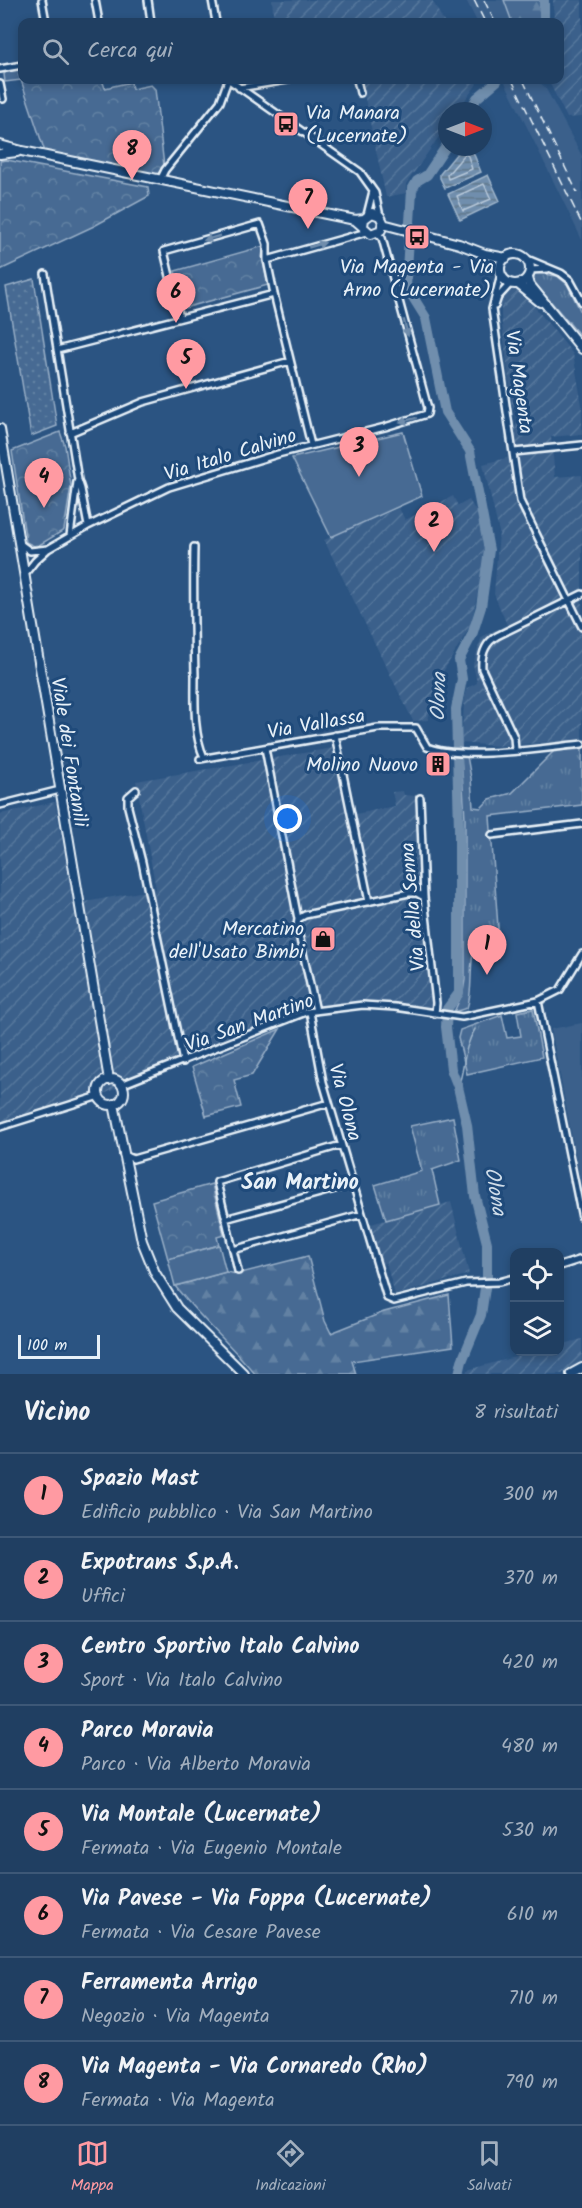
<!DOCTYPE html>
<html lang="it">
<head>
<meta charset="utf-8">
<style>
  body { margin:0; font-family:Kalam,sans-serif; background:#2d4a6b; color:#f1f3f6 }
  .controls { position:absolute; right:18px; bottom:18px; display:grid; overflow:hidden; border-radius:12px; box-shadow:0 3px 9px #0003 }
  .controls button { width:54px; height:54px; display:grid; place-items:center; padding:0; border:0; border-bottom:2px solid #3d5877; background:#203f62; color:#f1f3f6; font:30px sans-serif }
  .compass { position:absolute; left:438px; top:102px; width:54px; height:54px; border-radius:50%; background:#203f62; box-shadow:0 3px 9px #0003; rotate:90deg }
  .scale { position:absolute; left:18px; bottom:15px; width:82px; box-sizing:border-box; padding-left:6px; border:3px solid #e8f1f8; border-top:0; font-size:16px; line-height:21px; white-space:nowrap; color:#e8f1f8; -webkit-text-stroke:4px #1f4a7a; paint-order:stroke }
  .you { position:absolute; left:288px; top:819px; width:21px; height:21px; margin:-15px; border:4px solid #fff; border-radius:50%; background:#1a73e8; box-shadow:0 0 0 9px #1a73e833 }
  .badge { display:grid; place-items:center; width:39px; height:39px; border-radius:50%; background:#ff9aa2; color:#111; font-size:20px; font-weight:700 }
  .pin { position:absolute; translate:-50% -50px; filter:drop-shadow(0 2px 3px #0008) }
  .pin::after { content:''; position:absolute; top:32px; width:21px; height:18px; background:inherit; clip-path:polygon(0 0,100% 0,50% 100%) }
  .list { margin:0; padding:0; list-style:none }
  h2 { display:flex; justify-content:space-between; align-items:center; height:78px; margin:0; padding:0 24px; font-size:26px }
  h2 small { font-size:20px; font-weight:400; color:#a2afbe }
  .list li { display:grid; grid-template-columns:39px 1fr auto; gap:18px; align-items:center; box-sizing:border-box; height:84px; padding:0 24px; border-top:2px solid #3d5877 }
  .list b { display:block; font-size:22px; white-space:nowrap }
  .list p { margin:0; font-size:20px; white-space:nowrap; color:#a2afbe }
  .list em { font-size:20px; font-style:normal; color:#a2afbe }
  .icon { flex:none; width:33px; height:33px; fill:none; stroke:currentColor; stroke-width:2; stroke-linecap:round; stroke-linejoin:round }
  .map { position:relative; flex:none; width:582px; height:1374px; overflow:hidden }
  .search { position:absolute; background:#203f62; box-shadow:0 3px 9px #0003; left:18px; right:18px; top:18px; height:66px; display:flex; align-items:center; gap:15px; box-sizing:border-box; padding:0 21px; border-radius:12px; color:#a2afbe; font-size:22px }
  .sheet { height:750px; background:#203f62 }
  nav { display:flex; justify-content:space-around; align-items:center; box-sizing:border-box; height:84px; border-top:2px solid #3d5877; background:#203f62; font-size:16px; color:#a2afbe }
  nav a { display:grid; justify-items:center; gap:3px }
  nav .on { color:#ff9aa2 }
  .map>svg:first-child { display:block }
  .built { fill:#3a608b }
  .industrial { fill:url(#industrial-furrows) }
  .grass { fill:url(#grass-tufts); stroke:#98aec6; stroke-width:1.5 }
  .forest { fill:url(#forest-firs); stroke:#98aec6; stroke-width:1.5 }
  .park { fill:url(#park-crowns); stroke:#98aec6; stroke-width:1.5 }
  .garden { fill:url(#garden-dots); stroke:#98aec6; stroke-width:1.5 }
  .pitch { fill:#476b93; stroke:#98aec6; stroke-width:1.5 }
  .water { fill:url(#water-rules); stroke:#a0b6cb; stroke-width:1.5 }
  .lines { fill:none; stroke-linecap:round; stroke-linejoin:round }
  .shore { stroke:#b8c9da; stroke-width:1.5 }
  .stream { stroke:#a0b6cb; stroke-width:1.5 }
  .river { stroke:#708ead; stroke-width:10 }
  .street-casing { stroke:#e8f1f8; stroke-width:10 }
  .secondary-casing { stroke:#e8f1f8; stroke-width:12 }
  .street { stroke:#1f4a7a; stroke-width:5 }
  .secondary { stroke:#1f4a7a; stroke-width:8 }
  .rail { stroke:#e8f1f8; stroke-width:1.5; stroke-dasharray:9 4.5; stroke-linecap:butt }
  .oneway { fill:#6f8dac }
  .labels { text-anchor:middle; stroke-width:6; stroke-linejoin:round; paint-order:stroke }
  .poi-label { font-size:20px; fill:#e8f1f8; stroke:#1f4a7a; text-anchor:end }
  .street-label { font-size:20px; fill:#e8f1f8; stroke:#1f4a7a }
  .water-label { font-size:21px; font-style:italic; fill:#d0dde9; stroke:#1f4a7a }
  .quarter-label { font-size:22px; font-weight:bold; fill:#e8f1f8; stroke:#1f4a7a }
</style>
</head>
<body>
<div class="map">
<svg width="582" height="1374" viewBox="0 0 582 1374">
  <defs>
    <pattern id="industrial-furrows" width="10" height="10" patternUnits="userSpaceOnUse" patternTransform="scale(1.5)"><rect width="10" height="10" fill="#3a608b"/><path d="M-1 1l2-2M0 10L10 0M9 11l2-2" fill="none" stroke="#56779c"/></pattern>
    <pattern id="grass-tufts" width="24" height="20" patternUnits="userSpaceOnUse" patternTransform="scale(1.5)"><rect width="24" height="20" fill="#476b93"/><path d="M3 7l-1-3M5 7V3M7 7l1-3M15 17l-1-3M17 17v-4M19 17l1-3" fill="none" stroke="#6281a3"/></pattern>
    <pattern id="forest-firs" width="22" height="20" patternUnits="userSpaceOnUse" patternTransform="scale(1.5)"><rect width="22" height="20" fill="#476b93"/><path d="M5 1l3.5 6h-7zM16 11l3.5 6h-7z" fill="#6281a3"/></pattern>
    <pattern id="park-crowns" width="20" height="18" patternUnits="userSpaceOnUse" patternTransform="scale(1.5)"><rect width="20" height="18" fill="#476b93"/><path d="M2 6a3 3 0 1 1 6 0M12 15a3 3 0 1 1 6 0" fill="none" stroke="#6281a3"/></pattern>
    <pattern id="garden-dots" width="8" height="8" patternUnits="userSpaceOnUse" patternTransform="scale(1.5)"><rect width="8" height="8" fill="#476b93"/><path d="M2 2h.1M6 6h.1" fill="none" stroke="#6281a3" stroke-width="1.8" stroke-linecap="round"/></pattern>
    <pattern id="water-rules" width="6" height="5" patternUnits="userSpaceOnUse" patternTransform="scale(1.5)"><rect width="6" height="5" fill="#708ead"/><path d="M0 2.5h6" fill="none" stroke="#61768a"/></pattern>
  </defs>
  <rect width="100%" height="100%" fill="#2b5482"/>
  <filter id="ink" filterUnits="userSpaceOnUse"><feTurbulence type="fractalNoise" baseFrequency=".0167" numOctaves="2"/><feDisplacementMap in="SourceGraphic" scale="12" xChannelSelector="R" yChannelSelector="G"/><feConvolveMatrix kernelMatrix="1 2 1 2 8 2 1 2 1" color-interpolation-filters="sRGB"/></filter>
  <g filter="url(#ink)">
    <!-- built -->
    <path class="built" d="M466,0H504L512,22H477Z
      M504,80H537L545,87L582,156V240Z
      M582,1023V1189L551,1029Z"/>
    <!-- industrial -->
    <path class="industrial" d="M272,0H432L444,22H274Z
      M553,0H582V117L567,118L548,80H560V22H554Z
      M361,80H474L477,84L457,111H447V125L406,184V193L386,197Z
      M514,289L525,295L573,354L582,405V434L551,437L555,477L582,475V740L498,746L461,743L465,693L467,688L477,683L473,664L481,639L483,636L507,625L494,594L499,532L483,464L518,455L515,426L519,421L516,409L512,406L501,316V303L504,297Z
      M453,496L458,506L469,500L479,516L484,547L483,566L471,625L437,682L428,720L413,721L324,540L399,508L405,520Z
      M333,748L346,816L395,806L392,792L403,791L404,795L416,796L432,1009L395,1002L363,1000L300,1009L99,1096L0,1124V814L55,802L74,904L156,889L136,781Z
      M451,1202L469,1274L395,1295L386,1263L382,1264L371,1224Z
      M582,1339V1363L562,1374H466L467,1370L534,1352H560V1345Z"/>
    <!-- grass -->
    <path class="grass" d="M536,273L557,276L567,284L582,314V338L534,282L533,275Z
      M582,749V805L490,816L499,941L475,945C468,967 474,988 467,1008L454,1012L463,992L465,980V818L461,756H467L471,778L473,807L481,808L490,799L512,793L554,751Z
      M533,1009L542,1057L467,1074L458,1038L460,1030L502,1015L507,1038L521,1036L517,1012Z
      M453,1117L461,1160L432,1170L440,1205L386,1220L375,1185L422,1171L410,1126Z"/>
    <!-- forest -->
    <path class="forest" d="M504,0H541V22H512Z
      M308,1256L325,1321L331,1333L384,1312L449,1295L453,1346L352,1361L356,1374H255C229,1343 199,1317 175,1286L226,1272L237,1274Z"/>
    <!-- park -->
    <path class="park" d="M22,68V80H102L105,88L131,82L132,89L151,85L155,89L164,166L156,176L45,152L21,80L5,82L4,74L7,71Z
      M7,160L148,187L149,196L94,226L0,270V161Z
      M264,246L262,257L268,285L184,308L175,271Z
      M60,432L65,446L71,486L64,530L36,547L26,542L12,451Z
      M280,1029L252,1075L234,1080L241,1107L206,1116L192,1067Z
      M212,1184L224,1235L217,1237L219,1245L168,1259L152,1201Z"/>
    <!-- garden -->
    <path class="garden" d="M34,279L57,426L31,436L6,287Z"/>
    <!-- pitch -->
    <path class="pitch" d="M403,432L422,496L331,537L292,458Z
      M219,1245L226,1272L175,1286L168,1259Z"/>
    <!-- water -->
    <path class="water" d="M462,147H471L481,172L445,188L440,178V174Z
      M488,175L500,201L460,220L448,194Z"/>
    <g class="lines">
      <!-- shore -->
      <path class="shore" d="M465,154L468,156L472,169L448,179L447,175Z
        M484,184L491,199L463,211L457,196Z"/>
      <!-- stream -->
      <path class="stream" d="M458,1087C466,1065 462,1051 475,1029"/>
      <!-- river -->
      <path class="river" d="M544,22V0
        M469,111L477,98L497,81
        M447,145L427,175L417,181L412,190L406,286L426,318L445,412L470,451L489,550L481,607L472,635L459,660L462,679L456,709L459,830V993L447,1009L446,1027L451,1069L458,1087L467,1125L475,1196L487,1243V1277
        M459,1374L462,1361L481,1315L485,1288"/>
      <!-- street casing -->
      <g class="street-casing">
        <path id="street" d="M42,0L46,22
          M95,0L99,22
          M148,0L151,22
          M212,0L216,22
          M0,69L22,65
          M229,80L360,172L375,193L380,216
          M357,80L360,93
          M0,84L3,99
          M239,88L287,80
          M160,180L165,170L220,102L228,80
          M367,215L373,191
          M525,258L561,273L570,280L582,302
          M267,260L367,232
          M530,270L548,269
          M45,274L78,480L81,489L88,526
          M501,274L492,309L520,501L582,627
          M495,306L498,297L510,284
          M180,318L164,251L260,224L267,244V260L274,294L311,445
          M57,350L274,294
          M70,433L143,402L290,361
          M514,452L582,445
          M70,536L77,482
          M19,543L30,551L48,549L35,561L24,575
          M194,547C193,590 194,633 195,676C195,701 193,734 204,757
          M48,549L88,526L169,487L278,454L385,427L427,414L428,408L382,238L377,233
          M335,735L369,902
          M265,748L298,919
          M515,750L514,737L482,669C481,655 485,643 497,636L582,594
          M200,759L378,728H416L427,747C462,761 543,748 582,744
          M136,790L128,797V807L142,862L183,1062
          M420,798L424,897L436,1003L435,1014
          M0,805L60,790
          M492,835L582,824
          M538,1001L582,1218
          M316,1011L297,926L298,919L305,915L409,893H417L424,897
          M310,1012L323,1082L387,1298L394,1301L466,1283L499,1282L514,1278
          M121,1085L306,1012L363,1005L395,1007L462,1017L538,1001L560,990L582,954
          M0,1127L99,1096
          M123,1155L133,1159L329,1103
          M225,1219L353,1184
          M233,1250L362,1214
          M560,1266L582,1259
          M238,1271L217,1182L341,1145"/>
      </g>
      <!-- secondary casing -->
      <g class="secondary-casing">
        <path id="secondary" d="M0,145L22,151L355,220L364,219
          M0,154L17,152
          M355,220L371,234L381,230L383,222L380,216L372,213L364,219L363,226
          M383,224L459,244L485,254L506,258
          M500 269a15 15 0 1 1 30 0a15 15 0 1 1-30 0Z
          M528,278L530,285L582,349
          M518,284L540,302
          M0,429L109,1080
          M98 1092a13 13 0 1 1 26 0a13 13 0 1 1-26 0Z
          M114,1104L142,1241L155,1273L177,1308L244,1374
          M571,1374L582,1368"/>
      </g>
      <!-- street -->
      <use href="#street" class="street"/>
      <!-- secondary -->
      <use href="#secondary" class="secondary"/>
      <!-- rail -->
      <path class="rail" d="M474,0L485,22
        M484,0L495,22
        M512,80L582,224
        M523,80L577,192"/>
    </g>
    <!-- one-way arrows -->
    <defs><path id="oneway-solid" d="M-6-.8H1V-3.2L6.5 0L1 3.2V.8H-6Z" transform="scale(1.5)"/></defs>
    <g class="oneway">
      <use href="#oneway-solid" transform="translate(212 238) rotate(164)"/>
      <use href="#oneway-solid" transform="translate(317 245) rotate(-16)"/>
      <use href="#oneway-solid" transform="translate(406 328) rotate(75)"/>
      <use href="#oneway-solid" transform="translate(408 420) rotate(166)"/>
    </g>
  </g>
  <!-- icons -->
  <defs>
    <g id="bus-square" transform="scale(1.35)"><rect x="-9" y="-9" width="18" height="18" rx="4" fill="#ff9aa2" stroke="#1f4a7a"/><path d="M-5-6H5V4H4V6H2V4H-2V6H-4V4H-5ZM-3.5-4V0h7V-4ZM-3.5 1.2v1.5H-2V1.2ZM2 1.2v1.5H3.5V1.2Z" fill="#111"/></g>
    <g id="building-square" transform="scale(1.35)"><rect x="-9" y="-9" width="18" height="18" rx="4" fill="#ff9aa2" stroke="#1f4a7a"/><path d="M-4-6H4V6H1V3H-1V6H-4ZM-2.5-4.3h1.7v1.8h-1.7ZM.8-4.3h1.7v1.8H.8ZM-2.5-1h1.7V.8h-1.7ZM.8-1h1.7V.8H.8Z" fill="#111"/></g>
    <g id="shop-square" transform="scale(1.35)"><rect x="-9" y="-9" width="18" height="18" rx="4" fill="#ff9aa2" stroke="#1f4a7a"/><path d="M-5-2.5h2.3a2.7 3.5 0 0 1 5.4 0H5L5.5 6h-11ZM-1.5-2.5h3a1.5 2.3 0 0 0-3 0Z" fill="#111"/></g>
  </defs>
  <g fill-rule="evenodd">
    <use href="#bus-square" x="286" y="124"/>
    <use href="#bus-square" x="417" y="237"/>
    <use href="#building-square" x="438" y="764"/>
    <use href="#shop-square" x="323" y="939"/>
  </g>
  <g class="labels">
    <!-- poi labels -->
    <g class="poi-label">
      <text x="306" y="119" text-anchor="start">Via Manara<tspan x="306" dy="23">(Lucernate)</tspan></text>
      <text x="417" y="273" text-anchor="middle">Via Magenta - Via<tspan x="417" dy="23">Arno (Lucernate)</tspan></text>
      <text x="418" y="771">Molino Nuovo</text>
      <text x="304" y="935">Mercatino<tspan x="304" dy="23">dell'Usato Bimbi</tspan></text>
    </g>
    <!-- street labels -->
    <g class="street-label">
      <text transform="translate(520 382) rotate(82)" y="7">Via Magenta</text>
      <text transform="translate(230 454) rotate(-17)" y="7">Via Italo Calvino</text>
      <text transform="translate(316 723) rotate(-10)" y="7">Via Vallassa</text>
      <text transform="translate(70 752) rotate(81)" y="7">Viale dei Fontanili</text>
      <text transform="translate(412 907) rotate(-95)" y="7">Via della Senna</text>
      <text transform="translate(249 1022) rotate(-20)" y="7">Via San Martino</text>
      <text transform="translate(346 1102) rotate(75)" y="7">Via Olona</text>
    </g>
    <!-- water labels -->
    <g class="water-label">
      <text transform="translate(438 697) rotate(-88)" y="7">Olona</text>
      <text transform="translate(496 1191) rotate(80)" y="7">Olona</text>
    </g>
    <!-- quarter labels -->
    <g class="quarter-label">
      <text x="300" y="1189">San Martino</text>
    </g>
  </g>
</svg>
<div class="controls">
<button><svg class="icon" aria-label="locate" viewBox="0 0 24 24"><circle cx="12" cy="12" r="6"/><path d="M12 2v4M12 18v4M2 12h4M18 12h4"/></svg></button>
<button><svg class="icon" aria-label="layers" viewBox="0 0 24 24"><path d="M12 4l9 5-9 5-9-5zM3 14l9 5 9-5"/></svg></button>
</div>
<svg class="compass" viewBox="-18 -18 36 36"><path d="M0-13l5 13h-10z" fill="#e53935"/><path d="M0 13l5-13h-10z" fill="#a2afbe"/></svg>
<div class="scale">100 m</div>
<div class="you"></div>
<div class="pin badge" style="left:487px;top:975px">1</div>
<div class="pin badge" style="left:434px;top:552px">2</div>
<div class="pin badge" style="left:359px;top:477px">3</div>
<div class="pin badge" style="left:44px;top:508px">4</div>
<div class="pin badge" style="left:186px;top:389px">5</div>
<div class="pin badge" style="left:176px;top:323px">6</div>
<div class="pin badge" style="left:308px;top:229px">7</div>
<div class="pin badge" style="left:132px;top:180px">8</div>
<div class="search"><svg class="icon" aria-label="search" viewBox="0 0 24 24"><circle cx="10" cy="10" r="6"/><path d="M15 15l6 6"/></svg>Cerca qui</div>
</div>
<section class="sheet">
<h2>Vicino<small>8 risultati</small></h2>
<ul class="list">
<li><span class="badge">1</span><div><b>Spazio Mast</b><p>Edificio pubblico · Via San Martino</p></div><em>300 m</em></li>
<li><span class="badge">2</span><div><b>Expotrans S.p.A.</b><p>Uffici</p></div><em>370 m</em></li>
<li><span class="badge">3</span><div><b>Centro Sportivo Italo Calvino</b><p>Sport · Via Italo Calvino</p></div><em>420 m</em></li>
<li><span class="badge">4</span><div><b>Parco Moravia</b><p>Parco · Via Alberto Moravia</p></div><em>480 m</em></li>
<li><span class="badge">5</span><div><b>Via Montale (Lucernate)</b><p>Fermata · Via Eugenio Montale</p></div><em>530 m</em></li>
<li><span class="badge">6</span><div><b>Via Pavese - Via Foppa (Lucernate)</b><p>Fermata · Via Cesare Pavese</p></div><em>610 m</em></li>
<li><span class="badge">7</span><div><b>Ferramenta Arrigo</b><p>Negozio · Via Magenta</p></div><em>710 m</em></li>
<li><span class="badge">8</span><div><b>Via Magenta - Via Cornaredo (Rho)</b><p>Fermata · Via Magenta</p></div><em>790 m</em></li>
</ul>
</section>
<nav>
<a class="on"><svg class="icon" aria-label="map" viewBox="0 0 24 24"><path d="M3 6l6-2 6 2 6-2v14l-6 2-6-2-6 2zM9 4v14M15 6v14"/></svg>Mappa</a>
<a><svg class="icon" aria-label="directions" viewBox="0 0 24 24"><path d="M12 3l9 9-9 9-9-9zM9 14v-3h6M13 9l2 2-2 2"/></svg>Indicazioni</a>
<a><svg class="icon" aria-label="saved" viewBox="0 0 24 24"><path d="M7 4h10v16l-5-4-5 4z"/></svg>Salvati</a>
</nav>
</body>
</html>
